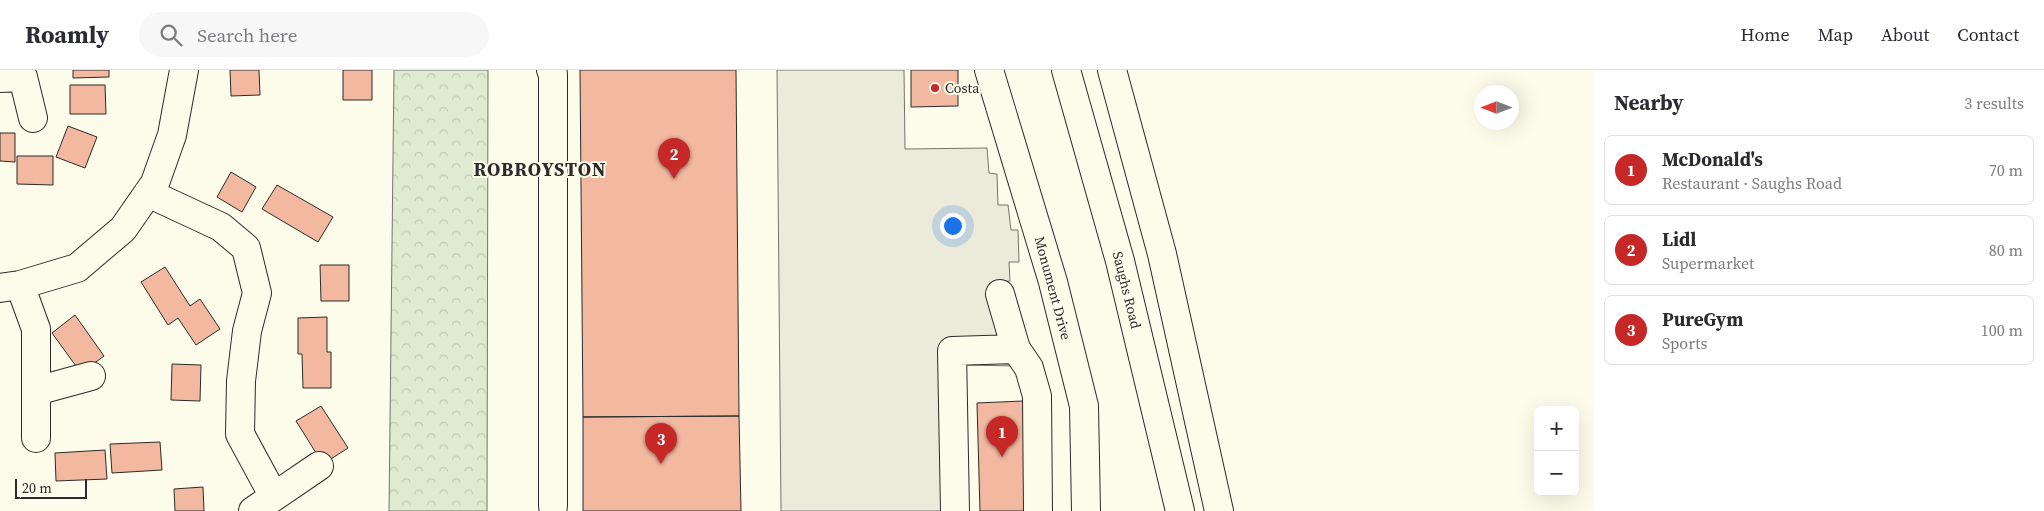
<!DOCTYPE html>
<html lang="en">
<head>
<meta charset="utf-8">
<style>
  body { margin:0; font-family:"Source Serif 4",serif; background:#f7f7f7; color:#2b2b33 }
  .controls { position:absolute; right:15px; bottom:15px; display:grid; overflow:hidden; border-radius:8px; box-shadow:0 5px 20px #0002 }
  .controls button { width:45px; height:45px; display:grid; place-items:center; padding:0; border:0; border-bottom:1px solid #e1e1e2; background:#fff; color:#2b2b33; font:25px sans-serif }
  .compass { position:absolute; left:1474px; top:15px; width:45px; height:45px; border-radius:50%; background:#fff; box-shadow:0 5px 20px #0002; rotate:270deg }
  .scale { position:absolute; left:15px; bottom:12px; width:72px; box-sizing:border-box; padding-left:5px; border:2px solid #2b2b2b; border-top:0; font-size:14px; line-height:18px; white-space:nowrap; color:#2b2b2b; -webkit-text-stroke:4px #fdfbea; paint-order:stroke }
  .you { position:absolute; left:952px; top:155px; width:18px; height:18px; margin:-12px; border:4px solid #fff; border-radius:50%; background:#1a73e8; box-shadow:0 0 0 8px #1a73e833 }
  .badge { display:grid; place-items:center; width:32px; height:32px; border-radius:50%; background:#c62828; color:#fff; font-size:16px; font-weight:700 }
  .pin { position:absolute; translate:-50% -41px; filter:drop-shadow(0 1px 2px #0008) }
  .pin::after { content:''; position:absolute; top:26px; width:18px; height:15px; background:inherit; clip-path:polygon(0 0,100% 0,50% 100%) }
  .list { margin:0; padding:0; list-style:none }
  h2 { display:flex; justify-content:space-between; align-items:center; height:65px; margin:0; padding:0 20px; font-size:21px }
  h2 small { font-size:16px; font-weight:400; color:#7c7c81 }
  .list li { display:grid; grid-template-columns:32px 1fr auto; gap:15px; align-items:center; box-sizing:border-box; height:70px; margin:0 10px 10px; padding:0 10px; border:1px solid #e1e1e2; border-radius:8px }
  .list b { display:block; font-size:19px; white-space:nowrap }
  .list p { margin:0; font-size:16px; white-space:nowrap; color:#7c7c81 }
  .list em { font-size:16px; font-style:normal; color:#7c7c81 }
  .icon { flex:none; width:28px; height:28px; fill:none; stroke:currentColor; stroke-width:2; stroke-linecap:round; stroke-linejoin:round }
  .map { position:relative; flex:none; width:1594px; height:441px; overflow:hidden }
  header { display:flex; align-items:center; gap:30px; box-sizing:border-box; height:70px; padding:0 25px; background:#fff; border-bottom:1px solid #e1e1e2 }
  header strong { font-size:24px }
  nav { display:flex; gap:28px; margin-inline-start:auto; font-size:18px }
  .search { width:350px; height:45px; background:#f7f7f7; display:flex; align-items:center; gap:12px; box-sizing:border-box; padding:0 18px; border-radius:28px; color:#7c7c81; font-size:19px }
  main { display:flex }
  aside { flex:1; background:#fff }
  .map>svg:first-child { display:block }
  .forest { fill:url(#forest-crowns); stroke:#74746e }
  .parking { fill:#eceadb; stroke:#74746e }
  .building { fill:#f2b8a0; stroke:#2b2b2b }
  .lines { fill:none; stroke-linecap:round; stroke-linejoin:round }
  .minor-casing { stroke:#2b2b2b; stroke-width:30 }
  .minor { stroke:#fdfbea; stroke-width:28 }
  .poi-dot { fill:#c62828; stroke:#fdfbea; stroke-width:2 }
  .labels { text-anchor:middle; stroke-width:4; stroke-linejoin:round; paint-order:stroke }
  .poi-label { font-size:14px; fill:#2b2b2b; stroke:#fdfbea; text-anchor:start }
  .street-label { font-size:14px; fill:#2b2b2b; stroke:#fdfbea }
  .district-label { font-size:19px; font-weight:bold; letter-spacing:1px; fill:#2b2b2b; stroke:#fdfbea }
</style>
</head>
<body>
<header>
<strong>Roamly</strong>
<div class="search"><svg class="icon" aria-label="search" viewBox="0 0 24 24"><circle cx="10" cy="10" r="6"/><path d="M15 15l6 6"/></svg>Search here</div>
<nav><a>Home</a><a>Map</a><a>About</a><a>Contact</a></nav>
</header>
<main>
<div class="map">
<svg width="1594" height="441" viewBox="0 0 1594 441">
  <defs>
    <pattern id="forest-crowns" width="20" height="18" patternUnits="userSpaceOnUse" patternTransform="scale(1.25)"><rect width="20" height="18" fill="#deebd1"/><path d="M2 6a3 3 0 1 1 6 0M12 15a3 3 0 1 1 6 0" fill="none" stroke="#bfcab4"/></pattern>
  </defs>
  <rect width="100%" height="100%" fill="#fdfbea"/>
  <!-- forest -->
  <path class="forest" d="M394,0H488L487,441H389Z"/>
  <!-- parking -->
  <path class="parking" d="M777,0H904L905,79L987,78L989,103L997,104L998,135H1008L1011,160H1018L1019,192H1009L1010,211L989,214L1014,296L965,295L967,441H781Z"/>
  <!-- building -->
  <path class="building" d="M73,0H109V7L73,8Z
    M230,0H259L260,25L231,26Z
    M343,0H372V30H343Z
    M580,0H736L739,346L583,347Z
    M911,0H958V36L911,37Z
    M70,15H105L106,44H70Z
    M68,56L97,67L85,98L56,87Z
    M0,63H15V92L0,91Z
    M17,86H53V115L17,114Z
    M231,102L256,117L242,142L217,127Z
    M277,115L333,147L318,172L262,139Z
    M320,195H349V231H321Z
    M165,197L190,236L200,229L220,259L196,275L178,248L168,255L141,212Z
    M75,245L104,286L81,303L52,263Z
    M327,247V282H331V318H303L302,284H298V248Z
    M172,294L201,295L200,331L171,330Z
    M1023,331L1027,441H980L977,333Z
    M321,336L348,378L323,394L296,351Z
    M739,346L741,441H583V347Z
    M160,372L162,400L112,403L110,374Z
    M105,380L107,409L56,411L55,383Z
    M203,417L204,441H175L174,419Z"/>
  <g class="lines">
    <!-- minor casing -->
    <g class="minor-casing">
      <path id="minor" d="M551,0L553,4V436
        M989,0L1053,212L1084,336L1086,441
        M1066,0L1120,191L1180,441
        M1112,0L1162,184L1219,441
        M0,8L23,7L33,48
        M148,123L221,157L246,178L257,223L247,261L241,311L240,364L273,425
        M20,215L36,259V368
        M0,218L20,215L77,198L123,159L155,113L172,65L184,0
        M1000,224L1016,279L1029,298L1037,326L1038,441
        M36,321L91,306
        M253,441L319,396
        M955,441L952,281L1016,279"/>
    </g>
    <!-- minor -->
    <use href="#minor" class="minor"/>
  </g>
  <!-- markers -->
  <circle class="poi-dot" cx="935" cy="18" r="5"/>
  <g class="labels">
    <!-- poi labels -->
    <g class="poi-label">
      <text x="945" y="23">Costa</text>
    </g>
    <!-- street labels -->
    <g class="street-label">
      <text transform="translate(1053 218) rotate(75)" y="5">Monument Drive</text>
      <text transform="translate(1127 220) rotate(76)" y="5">Saughs Road</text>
    </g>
    <!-- district labels -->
    <g class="district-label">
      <text x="540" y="106">ROBROYSTON</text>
    </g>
  </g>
</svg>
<div class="controls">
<button>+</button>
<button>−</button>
</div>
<svg class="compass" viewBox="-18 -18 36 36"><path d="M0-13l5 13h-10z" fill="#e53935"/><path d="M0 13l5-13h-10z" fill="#7c7c81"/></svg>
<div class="scale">20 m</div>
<div class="you"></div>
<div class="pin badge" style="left:1002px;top:387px">1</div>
<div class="pin badge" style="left:674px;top:109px">2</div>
<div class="pin badge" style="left:661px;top:394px">3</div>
</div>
<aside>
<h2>Nearby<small>3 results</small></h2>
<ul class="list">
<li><span class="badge">1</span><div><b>McDonald's</b><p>Restaurant · Saughs Road</p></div><em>70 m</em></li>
<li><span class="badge">2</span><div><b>Lidl</b><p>Supermarket</p></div><em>80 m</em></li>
<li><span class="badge">3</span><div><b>PureGym</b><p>Sports</p></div><em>100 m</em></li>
</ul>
</aside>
</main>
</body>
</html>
